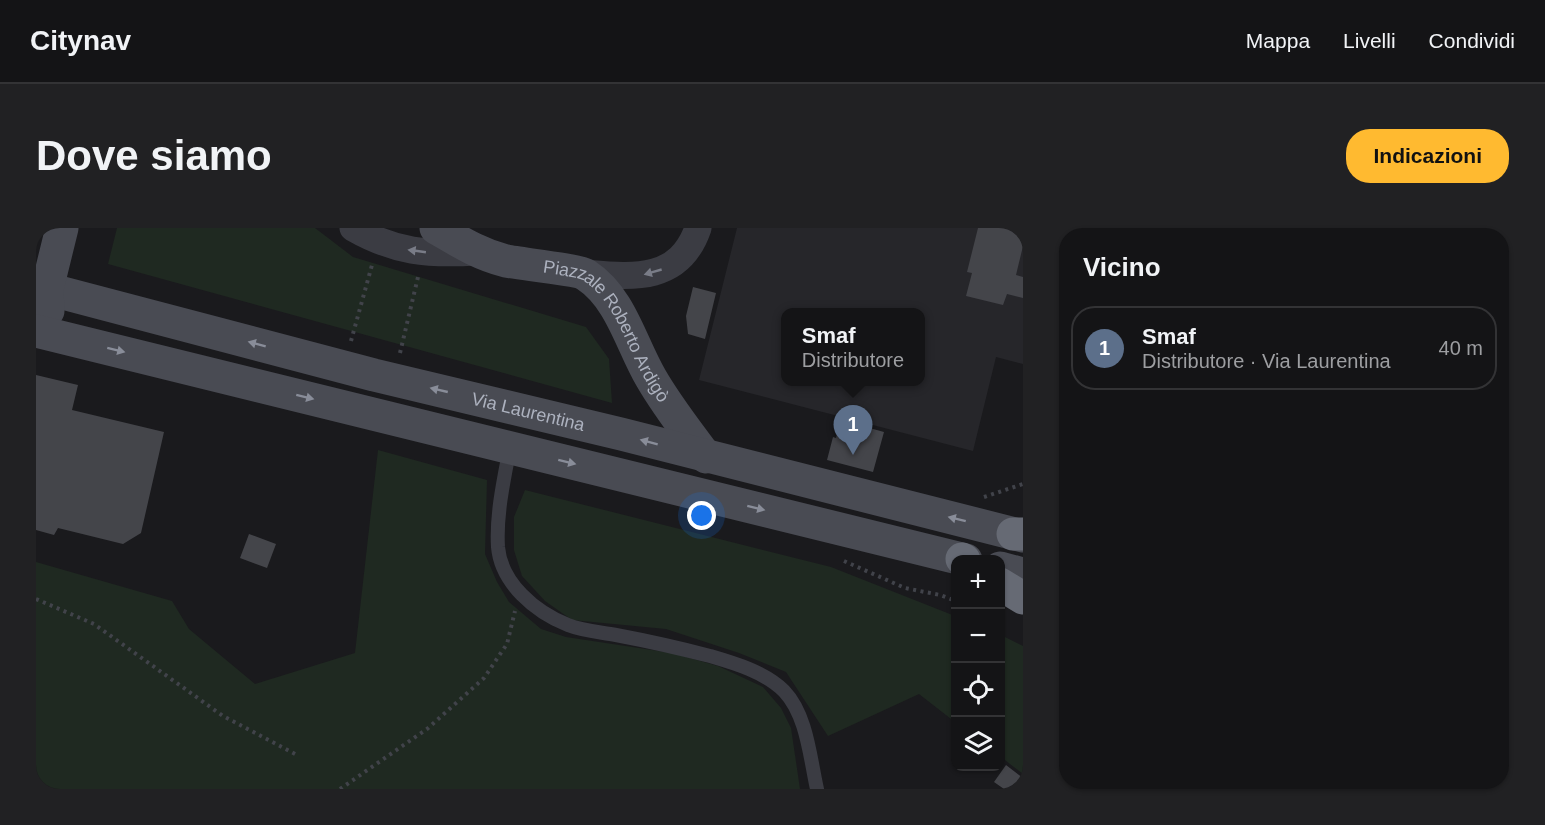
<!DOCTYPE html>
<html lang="it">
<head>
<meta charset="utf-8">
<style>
  body { margin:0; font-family:Arial,sans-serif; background:#212123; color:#f1f3f6 }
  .controls { position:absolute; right:18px; bottom:18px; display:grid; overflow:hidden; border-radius:12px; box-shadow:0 2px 4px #0004 }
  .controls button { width:54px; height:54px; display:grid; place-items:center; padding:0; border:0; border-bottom:2px solid #333335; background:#141416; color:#f1f3f6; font:30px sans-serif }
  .you { position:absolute; left:666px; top:288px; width:21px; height:21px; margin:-15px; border:4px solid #fff; border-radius:50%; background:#1a73e8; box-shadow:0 0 0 9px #1a73e833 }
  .badge { display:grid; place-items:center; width:39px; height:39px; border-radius:50%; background:#ffba30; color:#fff; font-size:20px; font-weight:700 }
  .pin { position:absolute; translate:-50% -50px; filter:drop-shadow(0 2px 3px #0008) }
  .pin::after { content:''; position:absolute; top:32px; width:21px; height:18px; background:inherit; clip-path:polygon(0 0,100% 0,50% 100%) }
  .popup { position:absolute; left:745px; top:80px; width:144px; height:78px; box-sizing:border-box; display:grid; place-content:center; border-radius:12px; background:#141416; filter:drop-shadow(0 2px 4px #0005); font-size:20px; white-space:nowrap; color:#9d9ea1 }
  .popup b { font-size:22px; color:#f1f3f6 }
  .popup::after { content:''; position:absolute; left:50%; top:100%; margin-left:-12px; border:12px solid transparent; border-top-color:#141416 }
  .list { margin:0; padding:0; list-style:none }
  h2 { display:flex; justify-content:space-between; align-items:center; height:78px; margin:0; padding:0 24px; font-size:26px }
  h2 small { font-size:20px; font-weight:400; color:#9d9ea1 }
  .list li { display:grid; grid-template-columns:39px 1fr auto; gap:18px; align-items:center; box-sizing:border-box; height:84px; margin:0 12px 12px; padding:0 12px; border:2px solid #333335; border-radius:24px }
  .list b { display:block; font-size:22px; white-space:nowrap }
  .list p { margin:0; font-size:20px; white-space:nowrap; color:#9d9ea1 }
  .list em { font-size:20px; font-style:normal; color:#9d9ea1 }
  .icon { flex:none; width:33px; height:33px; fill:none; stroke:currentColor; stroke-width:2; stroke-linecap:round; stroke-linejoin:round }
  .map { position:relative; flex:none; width:987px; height:561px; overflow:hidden; border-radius:24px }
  header { display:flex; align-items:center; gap:36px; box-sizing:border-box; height:84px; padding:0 30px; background:#141416; border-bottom:2px solid #333335 }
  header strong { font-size:28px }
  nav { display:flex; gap:33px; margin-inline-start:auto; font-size:21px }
  .intro { display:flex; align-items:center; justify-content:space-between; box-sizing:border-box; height:144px; padding:0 36px }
  h1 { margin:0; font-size:42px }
  .button { padding:15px 27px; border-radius:24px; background:#ffba30; color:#111; font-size:21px; font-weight:700 }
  main { display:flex; gap:36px; padding:0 36px }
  aside { flex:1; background:#141416; border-radius:24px; box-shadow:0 2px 4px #0004 }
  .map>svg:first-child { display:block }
  .built { fill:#26262a; fill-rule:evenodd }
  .green { fill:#1f2921 }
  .building { fill:#44454a }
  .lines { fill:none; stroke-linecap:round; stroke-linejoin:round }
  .path { stroke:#41434a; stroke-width:4; stroke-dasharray:3 4.5; stroke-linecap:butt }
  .lane { stroke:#3b3c43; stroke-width:14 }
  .street { stroke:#3b3c43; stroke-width:27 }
  .secondary { stroke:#494b53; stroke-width:33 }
  .highway { stroke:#666a74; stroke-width:33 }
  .oneway { fill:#797c87 }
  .oneway2 { fill:#898d99 }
  .labels { text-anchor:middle; stroke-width:4.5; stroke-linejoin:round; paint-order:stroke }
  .street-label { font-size:18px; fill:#acb1be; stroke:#151518 }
</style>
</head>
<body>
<header>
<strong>Citynav</strong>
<nav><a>Mappa</a><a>Livelli</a><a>Condividi</a></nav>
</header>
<div class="intro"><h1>Dove siamo</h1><a class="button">Indicazioni</a></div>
<main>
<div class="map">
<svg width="987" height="561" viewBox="0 0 987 561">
  <rect width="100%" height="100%" fill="#1a1a1d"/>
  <!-- built -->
  <path class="built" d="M701,0H987V136L960,129L937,223L663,152ZM750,85H884V154H750Z"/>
  <!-- green -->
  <path class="green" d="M81,0H279L317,29L550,99L573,131L576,175L72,36Z
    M342,222L451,252L449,326L461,354L473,374L505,401L530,409L636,425L682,438L727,459L745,480L755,500L764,561H0V334L136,373L153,401L219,456L319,425Z
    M489,262L795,339L919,388V494L883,466L792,508L750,444L703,425L630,401L536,392L509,373L486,348L478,322V289Z
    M965,407L987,418V546L965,529Z"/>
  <!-- building -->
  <path class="building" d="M942,0H987V18L980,47L987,49V70L971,66L967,77L930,68L936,45L931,44Z
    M657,59L680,65L669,111L652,106L650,88Z
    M0,147L42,157L36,182L128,204L105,305L87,316L22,300L18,307L0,302Z
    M805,192L848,204L837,244L791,232L797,209L800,210Z
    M213,306L240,316L231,340L204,330Z
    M970,537L987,550V561H968L958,554Z"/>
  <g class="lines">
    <!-- path -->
    <path class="path" d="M315,113L336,37
      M364,125L382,49
      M948,269L987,256
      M808,333L869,360L904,367L920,373
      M0,371L58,396L187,488L263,528
      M304,561L391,501L448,450L471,416L479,383"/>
    <!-- lane -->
    <path class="lane" d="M474,219C468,251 460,286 462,319C465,355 499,384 532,397C547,403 564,404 580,407C612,413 643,420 674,428C698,435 729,444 748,463C771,487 774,530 781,561"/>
    <!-- street -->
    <path class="street" d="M317,0C359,24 392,27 440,24
      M548,45C596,49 643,55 662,0"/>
    <!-- secondary -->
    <g class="secondary">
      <path id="s1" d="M400,0C424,14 443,26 470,33C485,36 543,42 550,47C585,70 595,116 615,150C631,178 651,203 670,229"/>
      <path id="s2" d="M0,58L338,147L585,206L987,308"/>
      <path d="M12,83L11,61L26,0"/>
      <path d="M0,103L930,332"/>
      <path d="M964,340L987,346"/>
    </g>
    <!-- highway -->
    <path class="highway" d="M977,306H987
      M926,331L928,332
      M964,356L987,370"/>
  </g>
  <!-- one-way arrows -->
  <defs><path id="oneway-solid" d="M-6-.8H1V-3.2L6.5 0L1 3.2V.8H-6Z" transform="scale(1.5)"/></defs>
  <g class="oneway">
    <use href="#oneway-solid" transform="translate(381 23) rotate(-172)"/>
    <use href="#oneway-solid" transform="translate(617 44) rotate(164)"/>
  </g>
  <g class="oneway2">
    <use href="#oneway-solid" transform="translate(221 116) rotate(-165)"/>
    <use href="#oneway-solid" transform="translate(80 122) rotate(14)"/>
    <use href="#oneway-solid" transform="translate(403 162) rotate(-167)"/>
    <use href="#oneway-solid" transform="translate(269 169) rotate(14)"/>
    <use href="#oneway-solid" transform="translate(613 214) rotate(-165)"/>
    <use href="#oneway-solid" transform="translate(531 234) rotate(14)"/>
    <use href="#oneway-solid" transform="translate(720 280) rotate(14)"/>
    <use href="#oneway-solid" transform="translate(921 291) rotate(-166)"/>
  </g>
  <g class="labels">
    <!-- street labels -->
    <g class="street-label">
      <text dy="6" stroke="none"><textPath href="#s1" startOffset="212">Piazzale Roberto Ardigò</textPath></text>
      <text dy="6" stroke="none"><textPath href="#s2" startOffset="508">Via Laurentina</textPath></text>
    </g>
  </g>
</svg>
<div class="controls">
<button>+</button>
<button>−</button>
<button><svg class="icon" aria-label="locate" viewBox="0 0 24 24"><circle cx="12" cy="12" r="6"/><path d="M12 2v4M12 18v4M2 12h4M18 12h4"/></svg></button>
<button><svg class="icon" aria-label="layers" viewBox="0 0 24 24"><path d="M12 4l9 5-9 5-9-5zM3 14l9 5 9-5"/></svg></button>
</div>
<div class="you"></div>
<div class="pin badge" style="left:817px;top:227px;background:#5c6f8a">1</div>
<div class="popup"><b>Smaf</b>Distributore</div>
</div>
<aside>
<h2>Vicino<small></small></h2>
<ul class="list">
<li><span class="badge" style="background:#5c6f8a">1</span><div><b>Smaf</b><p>Distributore · Via Laurentina</p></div><em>40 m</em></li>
</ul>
</aside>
</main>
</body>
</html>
